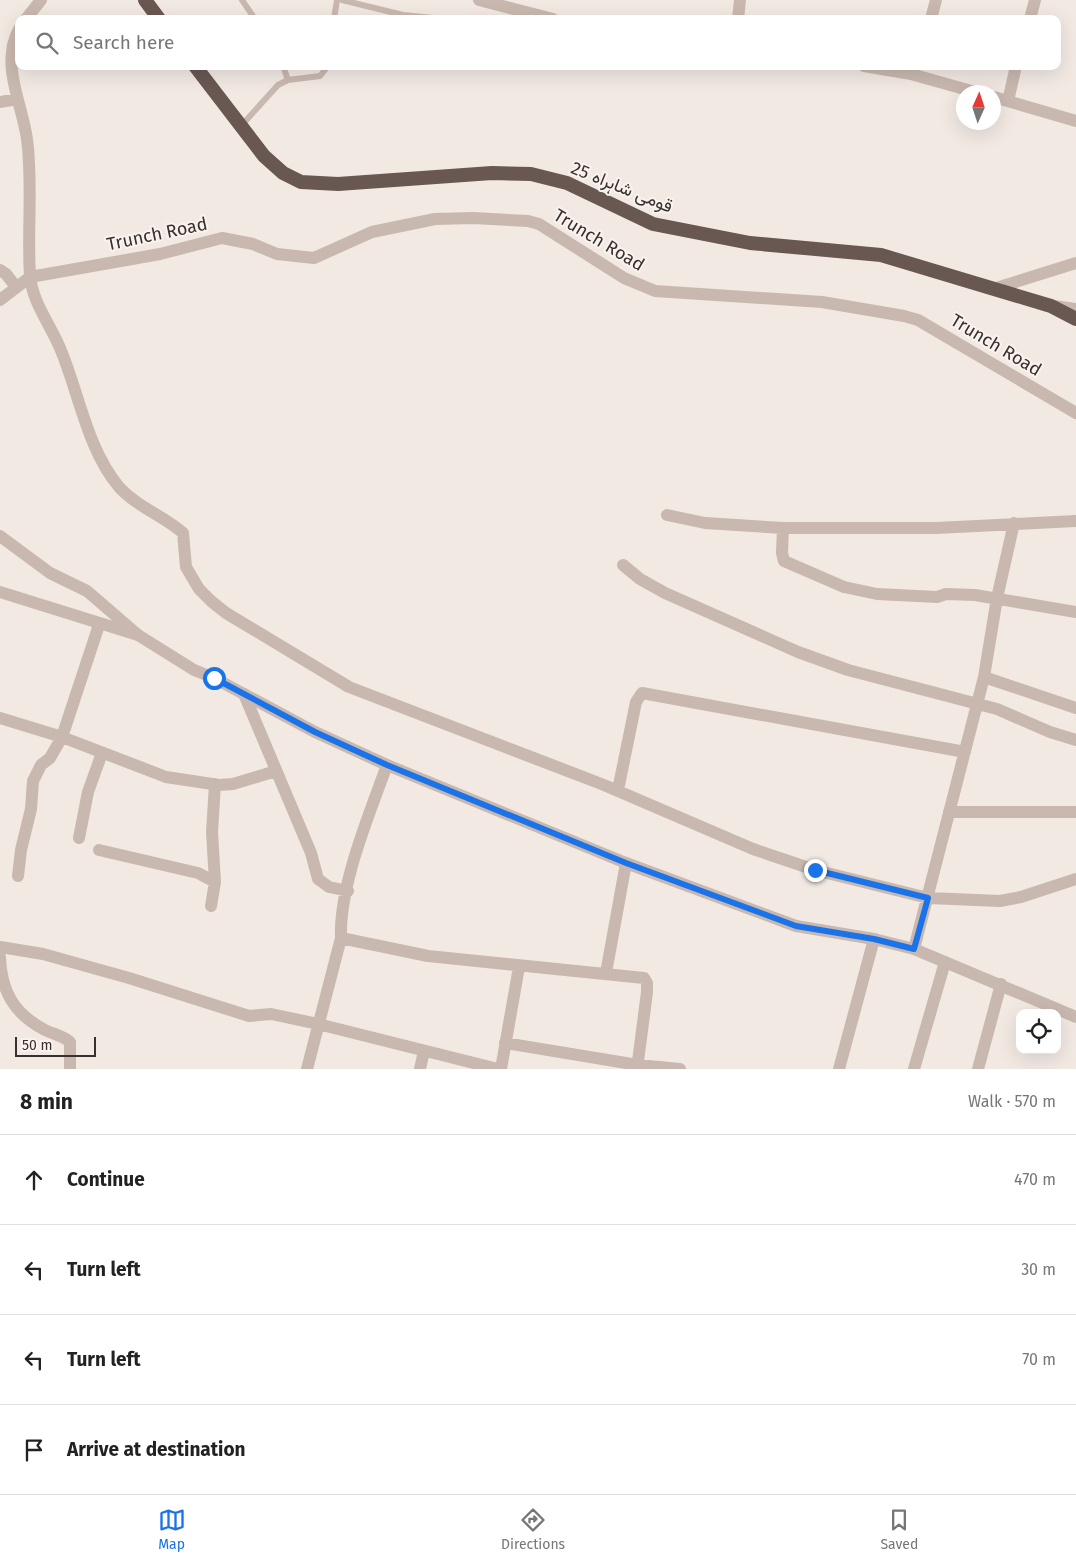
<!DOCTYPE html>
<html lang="en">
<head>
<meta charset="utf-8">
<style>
  body { margin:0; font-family:"Fira Sans",Vazirmatn,sans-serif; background:#f6f6f6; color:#222 }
  .controls { position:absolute; right:15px; bottom:15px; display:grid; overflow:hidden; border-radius:10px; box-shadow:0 5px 20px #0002 }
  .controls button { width:45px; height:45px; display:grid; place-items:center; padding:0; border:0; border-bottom:1px solid #e0e0e0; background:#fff; color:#222; font:25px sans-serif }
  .compass { position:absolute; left:956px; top:85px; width:45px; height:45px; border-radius:50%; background:#fff; box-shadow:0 5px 20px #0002; rotate:3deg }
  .scale { position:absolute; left:15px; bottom:12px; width:81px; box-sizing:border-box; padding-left:5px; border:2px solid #392f2c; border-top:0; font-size:14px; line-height:18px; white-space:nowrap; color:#392f2c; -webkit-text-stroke:4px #f9f3ef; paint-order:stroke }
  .stop { position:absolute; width:15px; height:15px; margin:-11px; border:4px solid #1a73e8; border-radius:50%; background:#fff }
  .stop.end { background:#1a73e8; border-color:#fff; box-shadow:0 1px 5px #0008 }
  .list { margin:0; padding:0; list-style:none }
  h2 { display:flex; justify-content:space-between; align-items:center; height:65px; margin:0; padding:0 20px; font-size:21px }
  h2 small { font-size:16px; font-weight:400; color:#767676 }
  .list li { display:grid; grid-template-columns:32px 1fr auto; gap:15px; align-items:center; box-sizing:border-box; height:90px; padding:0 20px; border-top:1px solid #e0e0e0 }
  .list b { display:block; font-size:19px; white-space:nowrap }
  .list em { font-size:16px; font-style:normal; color:#767676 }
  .icon { flex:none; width:28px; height:28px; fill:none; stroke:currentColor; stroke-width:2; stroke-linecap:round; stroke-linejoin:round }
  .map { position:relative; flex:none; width:1076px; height:1069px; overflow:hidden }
  .search { position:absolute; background:#fff; box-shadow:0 5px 20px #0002; left:15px; right:15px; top:15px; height:55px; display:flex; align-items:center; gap:12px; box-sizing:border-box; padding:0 18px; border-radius:10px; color:#767676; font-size:19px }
  .sheet { height:425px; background:#fff }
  nav { display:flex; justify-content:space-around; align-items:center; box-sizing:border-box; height:70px; border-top:1px solid #e0e0e0; background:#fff; font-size:14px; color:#767676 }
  nav a { display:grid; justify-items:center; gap:2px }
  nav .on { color:#1a73e8 }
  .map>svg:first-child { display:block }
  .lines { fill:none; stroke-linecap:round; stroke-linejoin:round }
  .service { stroke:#c9b8af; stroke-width:6 }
  .minor { stroke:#c9b8af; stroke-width:12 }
  .tertiary { stroke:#c9b8af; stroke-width:12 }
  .trunk { stroke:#695752; stroke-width:14 }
  .route { stroke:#1a73e8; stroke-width:6 }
  .labels { text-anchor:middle; stroke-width:4; stroke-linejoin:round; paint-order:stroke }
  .street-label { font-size:18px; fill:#392f2c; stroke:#f9f3ef }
</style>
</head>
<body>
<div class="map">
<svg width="1076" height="1069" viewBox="0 0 1076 1069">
  <rect width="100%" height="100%" fill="#f2e9e3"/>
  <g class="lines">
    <!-- service -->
    <path class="service" d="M242,0L255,19
      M342,0L403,15L443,19
      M334,19L337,0
      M283,66L288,80
      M241,126L278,85L288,80L320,76L328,66"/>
    <!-- minor -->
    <path class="minor" d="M479,0L553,19
      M26,19L41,0
      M738,19L740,0
      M931,19L936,0
      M1030,19L1035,0
      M19,29C0,64 22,103 27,139C33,185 27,230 30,275C32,302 50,324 60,348C79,393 87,449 119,487C137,507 164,516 183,533L186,567L199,589L211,601L226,613L349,687L604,785L753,849L815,870L928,898L1000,901L1021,897L1076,879
      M864,66L911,74L975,92
      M994,97L1076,121
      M1008,101L1016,66
      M0,102L17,99
      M0,270L6,274L16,287
      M993,289L1076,263
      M0,300L30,277L160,254L222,238L253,244L277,254L314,258L372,232L435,219L473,218L528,221L539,224L624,278L655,291L822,302L904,316L918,320L1076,413
      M1054,306L1076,309
      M667,515L705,523L783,528H936L1076,521
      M783,528L782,553L784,561L844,587L877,594L937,597L946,594L975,595L1076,612
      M0,536L50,573L87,591L138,635
      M623,565L640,579L665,593L798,652L848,670L997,709L1050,732L1076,740
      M984,677L1076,708
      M244,694L311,853L318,879L329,887L348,891
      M0,718L62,737L166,777L219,785L233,784L276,771
      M618,790L636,702L642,693L965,752
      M949,812H1076
      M79,838L88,792L102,753
      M99,850L198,873L215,882
      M18,876L21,850L31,809L33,781L41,765L50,758L62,737L99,625
      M211,906L215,882L212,832L215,784
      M341,938L428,956L644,978L647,983V992L637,1069
      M0,947L43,954L129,978L249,1016L271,1014L318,1024L498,1069
      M914,949L984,677L997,598L1014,523
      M0,957C1,991 14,1014 45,1030C53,1034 63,1036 70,1042V1069
      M606,973L626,863
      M505,1043L638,1065L680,1069
      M307,1069L341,938C339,886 369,815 387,765
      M420,1069L424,1051
      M501,1069L519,967
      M839,1069L874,939
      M914,1069L945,962
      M978,1069L1001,984"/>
    <!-- tertiary -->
    <path class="tertiary" d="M0,592L138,635L194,670L214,678L315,732L387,765L626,863L796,926L874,939L914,949L1076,1017"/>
    <!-- trunk -->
    <path class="trunk" d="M145,0L159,19
      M195,66L264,156L283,173L301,182L338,184L492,173L531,174L567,183L653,224L750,243L881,255L1051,306L1076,319"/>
  </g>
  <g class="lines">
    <!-- route -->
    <path class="route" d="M214,678L315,732L387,765L626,863L796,926L874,939L914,949L928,898L815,870"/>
  </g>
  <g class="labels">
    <!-- street labels -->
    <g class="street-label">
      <text transform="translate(622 187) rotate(22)" y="6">قومی شاہراہ 25</text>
      <text transform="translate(157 234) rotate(-12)" y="6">Trunch Road</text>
      <text transform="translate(599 240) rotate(31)" y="6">Trunch Road</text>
      <text transform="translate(996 345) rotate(31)" y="6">Trunch Road</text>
    </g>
  </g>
</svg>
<div class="controls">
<button><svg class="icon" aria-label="locate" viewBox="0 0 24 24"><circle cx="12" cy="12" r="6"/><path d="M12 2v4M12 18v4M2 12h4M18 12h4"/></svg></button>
</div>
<svg class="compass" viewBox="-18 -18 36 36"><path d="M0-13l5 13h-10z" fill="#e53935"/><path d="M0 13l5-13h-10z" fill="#767676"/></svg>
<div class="scale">50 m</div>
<div class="stop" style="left:214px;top:678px"></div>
<div class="stop end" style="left:815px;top:870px"></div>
<div class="search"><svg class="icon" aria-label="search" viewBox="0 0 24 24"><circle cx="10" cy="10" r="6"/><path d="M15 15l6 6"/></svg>Search here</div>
</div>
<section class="sheet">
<h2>8 min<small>Walk · 570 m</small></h2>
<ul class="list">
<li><svg class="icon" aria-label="ahead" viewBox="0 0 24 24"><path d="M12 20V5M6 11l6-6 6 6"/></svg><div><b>Continue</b></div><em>470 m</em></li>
<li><svg class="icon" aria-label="left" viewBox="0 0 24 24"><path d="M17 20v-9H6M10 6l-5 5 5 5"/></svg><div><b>Turn left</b></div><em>30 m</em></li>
<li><svg class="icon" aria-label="left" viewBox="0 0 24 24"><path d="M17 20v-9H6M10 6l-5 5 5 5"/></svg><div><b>Turn left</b></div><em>70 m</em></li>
<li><svg class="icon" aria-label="arrive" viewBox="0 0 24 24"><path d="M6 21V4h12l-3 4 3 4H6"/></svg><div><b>Arrive at destination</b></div></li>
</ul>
</section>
<nav>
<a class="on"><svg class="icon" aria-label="map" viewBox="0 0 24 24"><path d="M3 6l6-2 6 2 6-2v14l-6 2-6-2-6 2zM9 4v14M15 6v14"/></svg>Map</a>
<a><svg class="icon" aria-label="directions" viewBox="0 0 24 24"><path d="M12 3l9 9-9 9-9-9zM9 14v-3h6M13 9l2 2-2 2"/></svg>Directions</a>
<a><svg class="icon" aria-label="saved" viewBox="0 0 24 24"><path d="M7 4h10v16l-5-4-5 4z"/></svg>Saved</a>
</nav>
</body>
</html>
